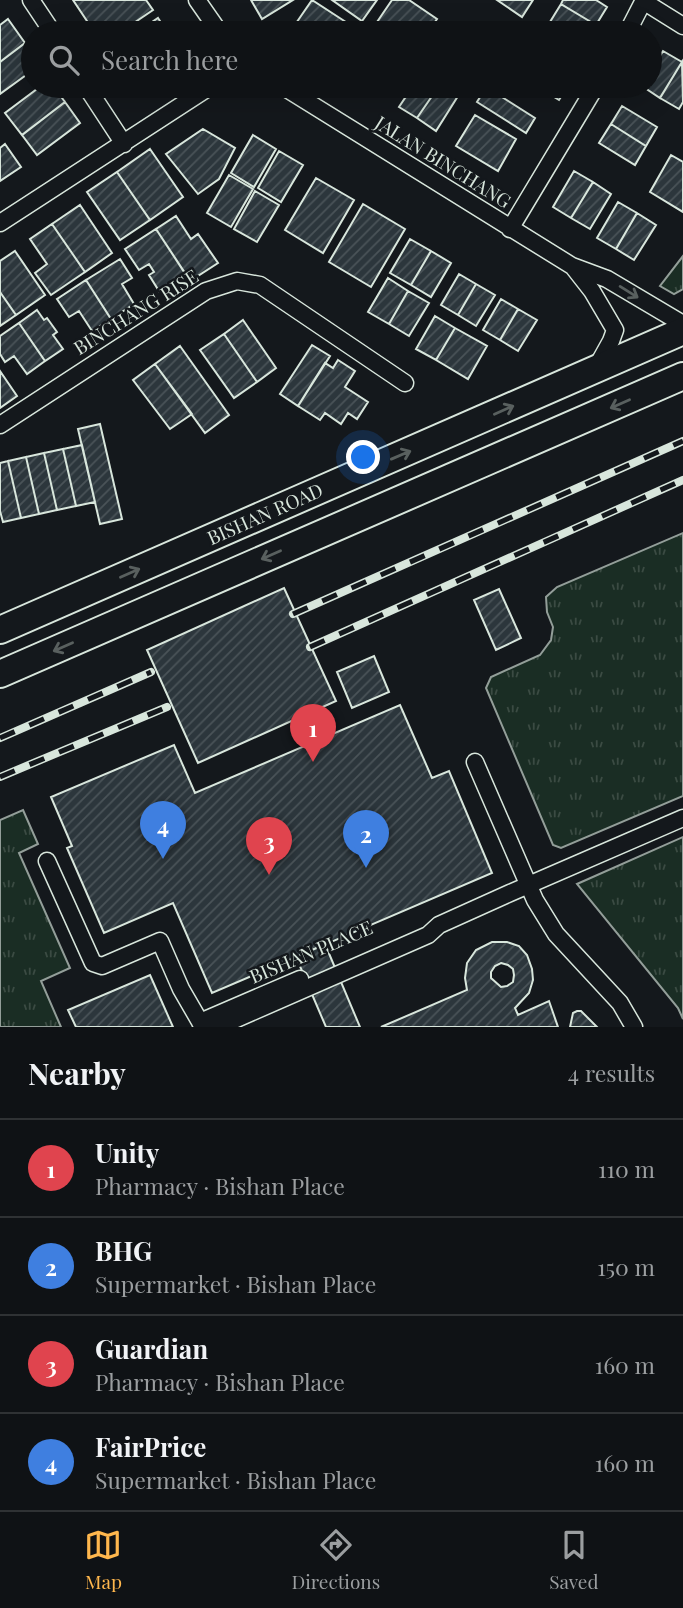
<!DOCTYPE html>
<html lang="en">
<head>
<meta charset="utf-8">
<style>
  body { margin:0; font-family:"Playfair Display",serif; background:#181b1e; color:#f1f3f6 }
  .you { position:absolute; left:364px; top:458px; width:24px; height:24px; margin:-18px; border:5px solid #fff; border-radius:50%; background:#1a73e8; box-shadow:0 0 0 10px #1a73e833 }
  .badge { display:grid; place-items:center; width:46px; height:46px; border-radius:50%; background:#ffb74d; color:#fff; font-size:23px; font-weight:700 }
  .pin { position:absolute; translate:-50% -58px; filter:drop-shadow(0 2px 4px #0008) }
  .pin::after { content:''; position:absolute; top:37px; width:24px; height:21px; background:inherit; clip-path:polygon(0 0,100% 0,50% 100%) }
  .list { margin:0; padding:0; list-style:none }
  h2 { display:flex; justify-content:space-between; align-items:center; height:91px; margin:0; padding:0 28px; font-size:30px }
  h2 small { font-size:23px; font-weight:400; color:#9b9ea0 }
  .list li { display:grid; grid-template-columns:46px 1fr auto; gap:21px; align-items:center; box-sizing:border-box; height:98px; padding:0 28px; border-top:2px solid #2f3234 }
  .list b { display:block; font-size:26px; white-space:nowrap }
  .list p { margin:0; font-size:23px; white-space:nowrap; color:#9b9ea0 }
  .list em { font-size:23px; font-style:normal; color:#9b9ea0 }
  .icon { flex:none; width:38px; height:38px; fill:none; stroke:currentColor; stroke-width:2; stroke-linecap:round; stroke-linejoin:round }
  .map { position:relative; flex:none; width:683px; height:1027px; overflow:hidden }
  .search { position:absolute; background:#0f1215; box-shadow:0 7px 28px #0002; left:21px; right:21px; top:21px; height:77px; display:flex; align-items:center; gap:18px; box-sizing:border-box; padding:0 24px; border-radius:38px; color:#9b9ea0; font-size:26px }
  .sheet { height:483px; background:#0f1215 }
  nav { display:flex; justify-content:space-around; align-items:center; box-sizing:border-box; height:98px; border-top:2px solid #2f3234; background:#0f1215; font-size:19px; color:#9b9ea0 }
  nav a { display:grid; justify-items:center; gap:4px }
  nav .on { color:#ffb74d }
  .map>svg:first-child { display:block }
  .grass { fill:url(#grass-tufts); stroke:#939e99; stroke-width:2 }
  .building { fill:url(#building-hatch); stroke:#d8e6dc; stroke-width:2; fill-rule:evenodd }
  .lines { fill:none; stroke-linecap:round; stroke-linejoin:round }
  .street-casing { stroke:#d8e6dc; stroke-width:19 }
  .primary-casing { stroke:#d8e6dc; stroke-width:30 }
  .street { stroke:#14181c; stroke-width:16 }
  .primary { stroke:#14181c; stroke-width:26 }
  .rail-casing { stroke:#d8e6dc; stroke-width:8 }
  .rail { stroke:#14181c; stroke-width:5; stroke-dasharray:16; stroke-linecap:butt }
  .oneway { stroke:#59605f }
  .labels { text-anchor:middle; stroke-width:5; stroke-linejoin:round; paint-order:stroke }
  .street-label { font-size:19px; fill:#d8e6dc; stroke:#14181c }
</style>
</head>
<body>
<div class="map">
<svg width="683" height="1027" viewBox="0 0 683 1027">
  <defs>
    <pattern id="grass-tufts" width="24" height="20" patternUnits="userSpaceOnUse" patternTransform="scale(1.75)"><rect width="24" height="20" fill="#1a2d24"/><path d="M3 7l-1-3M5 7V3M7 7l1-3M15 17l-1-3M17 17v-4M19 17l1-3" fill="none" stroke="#3b4b43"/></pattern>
    <pattern id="building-hatch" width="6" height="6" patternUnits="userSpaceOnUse" patternTransform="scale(1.75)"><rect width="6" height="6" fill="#2c363c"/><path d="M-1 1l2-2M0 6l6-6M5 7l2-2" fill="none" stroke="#4a5358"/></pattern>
  </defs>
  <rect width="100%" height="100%" fill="#14181c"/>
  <!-- grass -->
  <path class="grass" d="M683,256V289L674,294L660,286Z
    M683,533V796L561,848L553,845L486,688L491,677L540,655L551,640L553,627L547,612L546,597L557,587Z
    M23,810L38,844L19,853L70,968L41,981L61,1027H0V820Z
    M683,837V1019L678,1008L577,884Z"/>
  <!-- building -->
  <path class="building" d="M73,0H146L153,10L119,33H95Z
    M251,0H293L262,19Z
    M312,0L352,26L348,33L290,32Z
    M332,0H377L362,21Z
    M392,0H409L437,19L427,33H387L375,25Z
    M497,0H533L522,17Z
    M563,0H596L607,7L596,25L561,4Z
    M561,4L596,25L591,33H568L550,22Z
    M158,18L168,33H136Z
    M8,19L25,43L0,62V25Z
    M461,25L473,33H456Z
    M25,43L33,54V70L0,94V62Z
    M663,51L682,62L660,98L642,86H650V73Z
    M682,62L683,102L679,109L660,98Z
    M41,86H53L65,102L22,135L5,113Z
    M131,86H154L138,96Z
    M373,86H394L387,96Z
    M413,86H439L417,118L399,107Z
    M439,86H443L458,96L436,131L417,118Z
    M487,86H498L494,92L535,118L526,133L477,102Z
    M536,86H568L559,100Z
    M65,102L80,123L37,155L22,135Z
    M622,106L657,127L646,146L611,124Z
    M475,115L516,139L498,171L456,146Z
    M611,124L646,146L635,165L599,143Z
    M203,129L235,148L219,179L198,194L166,154Z
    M253,135L276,149L254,187L231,173Z
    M5,144L21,167L0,181V148Z
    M150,149L183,197L150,220L117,172Z
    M279,151L303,165L281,202L258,188Z
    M671,155L683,162V212L650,192Z
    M574,171L593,182L571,218L553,207Z
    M117,172L150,220L120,240L87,192Z
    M229,175L253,189L231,227L207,213Z
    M316,178L354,200L323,253L285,230Z
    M593,182L611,194L590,229L571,218Z
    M255,191L279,205L257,242L234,229Z
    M618,202L637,213L616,249L597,238Z
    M363,204L405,229L371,287L329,262Z
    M80,205L112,253L85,272L52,224Z
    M637,213L656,225L634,260L616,249Z
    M176,216L191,239L198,234L218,263L190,281L156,229Z
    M52,224L85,272L51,295L35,273L47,264L30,239Z
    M156,229L185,273L159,291L149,275L154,272L149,264L139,270L125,249Z
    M410,239L431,251L411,285L390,273Z
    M15,251L45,295L16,315L0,292V261Z
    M431,251L451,263L431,297L411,285Z
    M120,259L132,278L122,284L134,304L111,319L86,280Z
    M459,274L476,284L458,315L441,305Z
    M388,278L408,291L389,324L368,312Z
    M86,280L111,319L92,331L79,311L69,317L57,299Z
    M476,284L495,295L476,326L458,315Z
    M408,291L429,303L409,336L389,324Z
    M0,292L16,315L0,326Z
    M501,299L518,309L500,340L483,330Z
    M518,309L537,320L518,351L500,340Z
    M37,310L44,320L47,318L57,332L53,335L63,349L45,361L19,323Z
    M435,316L455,328L436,360L416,349Z
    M243,320L276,368L257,382L224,334Z
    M19,323L45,361L27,374L14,356L5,362L0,354V336Z
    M455,328L487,346L468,379L436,360Z
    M224,334L257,382L234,398L200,350Z
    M312,345L330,356L298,406L280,394Z
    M180,346L229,415L205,433L155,364Z
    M338,360L355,371L345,387L368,402L357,419L348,413L341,424L325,413L320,420L298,406L325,363L333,368Z
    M155,364L192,414L170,429L133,380Z
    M0,371L17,396L0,408Z
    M100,424L122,519L100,524L78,429Z
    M82,445L95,502L76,506L63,449Z
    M63,449L76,506L57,510L44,453Z
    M44,453L57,510L39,514L26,457Z
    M26,457L39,514L21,518L8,461Z
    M8,461L21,518L3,522L0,511V463Z
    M284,588L336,701L198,763L147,650Z
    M499,589L521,638L496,650L474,600Z
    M374,656L389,692L352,708L337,672Z
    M400,705L432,778L449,771L492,873L212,993L173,903L104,933L67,848L72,846L51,797L174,745L195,793Z
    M492,942H507L519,946L527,955L532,969L533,980L529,993L515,1008L518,1015L549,1001L558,1027H381L467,990L465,978L467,963L476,950ZM501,963L508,965L513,969L514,975L513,982L507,986L501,987L491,978V972L495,966Z
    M325,944L360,1027H326L296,957Z
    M150,975L173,1027H76L68,1010Z
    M577,1011H581L597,1027H570L573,1013Z"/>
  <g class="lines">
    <!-- street casing -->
    <g class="street-casing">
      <path id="street" d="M31,0L53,33
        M197,0L220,33
        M643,1L683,26
        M627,33L644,0
        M86,86L124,144
        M282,86L572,266L607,279L683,324
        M0,223L211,86
        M510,229L596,86
        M574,268L592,291L615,330L611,341L596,368
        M0,425L206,291L237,281L260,285L405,383
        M475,762L535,900L556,934L620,1003L634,1027
        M47,861L93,963L102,966L160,941L181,989L203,1027
        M200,1022L300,979
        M218,1027L428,935L439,925L510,893L683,818"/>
    </g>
    <!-- primary casing -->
    <g class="primary-casing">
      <path id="primary" d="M0,630L683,331
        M0,674L683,376"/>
    </g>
    <!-- street -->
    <use href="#street" class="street"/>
    <!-- primary -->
    <use href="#primary" class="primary"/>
    <!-- rail casing -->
    <g class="rail-casing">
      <path id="rail" d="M293,614L683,441
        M310,647L683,480
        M0,738L151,672
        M0,777L167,707"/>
    </g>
    <!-- rail -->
    <use href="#rail" class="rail"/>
  </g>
  <!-- one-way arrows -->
  <defs><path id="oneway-shaft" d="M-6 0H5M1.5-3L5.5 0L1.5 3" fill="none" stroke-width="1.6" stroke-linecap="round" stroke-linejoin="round" transform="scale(1.75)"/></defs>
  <g class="oneway">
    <use href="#oneway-shaft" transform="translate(629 292) rotate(32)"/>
    <use href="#oneway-shaft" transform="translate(620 404) rotate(156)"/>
    <use href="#oneway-shaft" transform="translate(504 410) rotate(-24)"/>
    <use href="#oneway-shaft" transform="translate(401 455) rotate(-23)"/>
    <use href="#oneway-shaft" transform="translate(271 555) rotate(156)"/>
    <use href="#oneway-shaft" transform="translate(130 573) rotate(-24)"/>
    <use href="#oneway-shaft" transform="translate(63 647) rotate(156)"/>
  </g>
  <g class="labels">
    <!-- street labels -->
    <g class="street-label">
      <text transform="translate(443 162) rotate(32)" y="7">JALAN BINCHANG</text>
      <text transform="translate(136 312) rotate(-32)" y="7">BINCHANG RISE</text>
      <text transform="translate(265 514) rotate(-24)" y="7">BISHAN ROAD</text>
      <text transform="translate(311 952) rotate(-23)" y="7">BISHAN PLACE</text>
    </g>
  </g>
</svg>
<div class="you"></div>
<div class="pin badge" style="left:313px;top:762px;background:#e0444e">1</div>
<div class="pin badge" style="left:366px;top:868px;background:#3f7fe0">2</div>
<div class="pin badge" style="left:269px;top:875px;background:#e0444e">3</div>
<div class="pin badge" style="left:163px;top:859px;background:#3f7fe0">4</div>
<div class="search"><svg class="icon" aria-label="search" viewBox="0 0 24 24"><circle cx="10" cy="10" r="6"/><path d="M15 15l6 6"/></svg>Search here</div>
</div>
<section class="sheet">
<h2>Nearby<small>4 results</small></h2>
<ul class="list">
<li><span class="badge" style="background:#e0444e">1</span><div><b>Unity</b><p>Pharmacy · Bishan Place</p></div><em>110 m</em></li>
<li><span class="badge" style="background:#3f7fe0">2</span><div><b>BHG</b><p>Supermarket · Bishan Place</p></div><em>150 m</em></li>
<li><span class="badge" style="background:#e0444e">3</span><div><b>Guardian</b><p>Pharmacy · Bishan Place</p></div><em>160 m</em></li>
<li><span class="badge" style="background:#3f7fe0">4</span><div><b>FairPrice</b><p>Supermarket · Bishan Place</p></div><em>160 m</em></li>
</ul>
</section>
<nav>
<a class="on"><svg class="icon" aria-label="map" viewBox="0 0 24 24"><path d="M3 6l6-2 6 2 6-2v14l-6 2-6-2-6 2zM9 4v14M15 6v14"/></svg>Map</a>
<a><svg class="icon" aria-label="directions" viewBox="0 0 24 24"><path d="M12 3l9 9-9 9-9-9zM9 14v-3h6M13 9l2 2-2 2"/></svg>Directions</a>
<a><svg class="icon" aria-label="saved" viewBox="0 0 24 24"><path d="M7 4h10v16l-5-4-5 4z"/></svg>Saved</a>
</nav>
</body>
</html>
